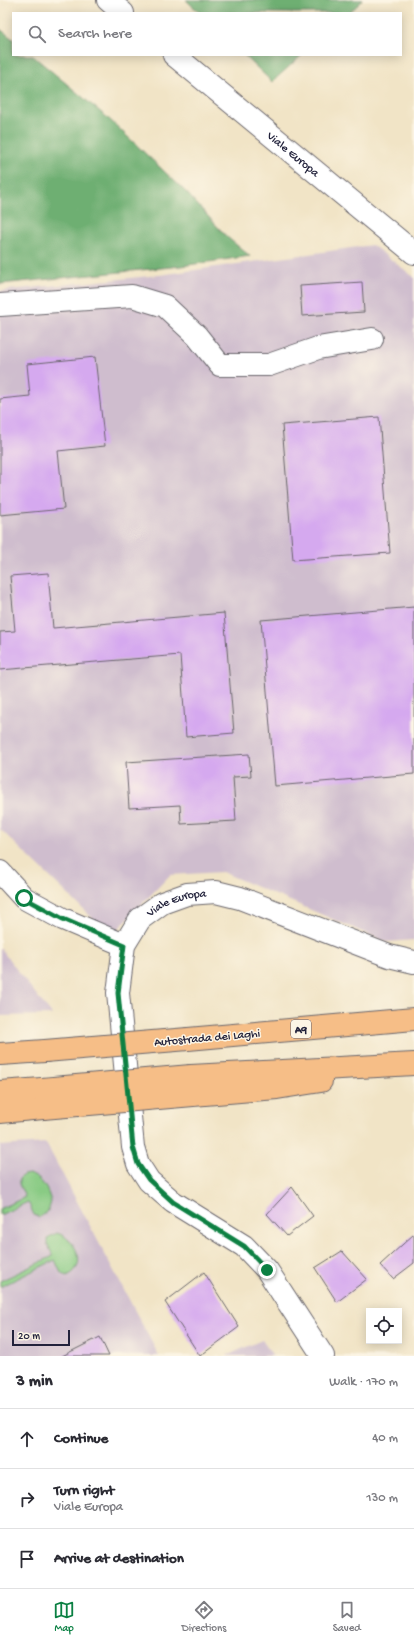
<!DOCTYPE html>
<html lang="en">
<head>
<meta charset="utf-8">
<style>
  body { margin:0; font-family:"Gochi Hand",sans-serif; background:#f2f2f3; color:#2b2b33 }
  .controls { position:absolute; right:12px; bottom:12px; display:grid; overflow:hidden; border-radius:0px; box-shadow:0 2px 10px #0003 }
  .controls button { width:36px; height:36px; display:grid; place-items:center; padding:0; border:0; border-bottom:1px solid #e1e1e2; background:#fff; color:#2b2b33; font:20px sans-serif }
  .scale { position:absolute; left:12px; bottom:10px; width:58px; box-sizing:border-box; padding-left:4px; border:2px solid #22223b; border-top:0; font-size:11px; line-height:14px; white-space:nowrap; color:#22223b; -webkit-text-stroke:3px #fcf5e5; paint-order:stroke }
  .stop { position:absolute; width:12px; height:12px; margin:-9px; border:3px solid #0b8043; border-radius:50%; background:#fff }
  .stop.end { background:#0b8043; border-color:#fff; box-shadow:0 1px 4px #0008 }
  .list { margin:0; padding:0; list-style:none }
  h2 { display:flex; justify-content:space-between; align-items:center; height:52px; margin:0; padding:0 16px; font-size:17px }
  h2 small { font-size:13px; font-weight:400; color:#7c7c81 }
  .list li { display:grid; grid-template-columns:26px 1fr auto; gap:12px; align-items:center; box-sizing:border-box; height:60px; padding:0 16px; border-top:1px solid #e1e1e2 }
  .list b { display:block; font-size:15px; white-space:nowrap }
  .list p { margin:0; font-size:13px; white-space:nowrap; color:#7c7c81 }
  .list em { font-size:13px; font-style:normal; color:#7c7c81 }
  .icon { flex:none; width:22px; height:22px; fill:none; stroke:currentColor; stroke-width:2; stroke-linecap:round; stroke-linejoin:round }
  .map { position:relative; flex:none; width:414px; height:1356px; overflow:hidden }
  .search { position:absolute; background:#fff; box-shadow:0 2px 10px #0003; left:12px; right:12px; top:12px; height:44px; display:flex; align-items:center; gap:10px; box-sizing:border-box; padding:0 14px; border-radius:0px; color:#7c7c81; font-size:15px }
  .sheet { height:232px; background:#fff }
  nav { display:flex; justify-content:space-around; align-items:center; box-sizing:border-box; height:56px; border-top:1px solid #e1e1e2; background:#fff; font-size:11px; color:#7c7c81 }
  nav a { display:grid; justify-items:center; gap:2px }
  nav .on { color:#0b8043 }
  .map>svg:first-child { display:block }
  .industrial { fill:#cfbdce }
  .green { fill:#89cb84; stroke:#567660 }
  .forest { fill:#6eaf72; stroke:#486856 }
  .building { fill:#d5a9ef }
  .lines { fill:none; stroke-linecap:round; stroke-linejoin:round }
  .minor-casing { stroke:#6a666c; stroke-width:24 }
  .highway-casing { stroke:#6a666c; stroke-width:24 }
  .minor { stroke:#fff; stroke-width:22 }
  .highway { stroke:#f6be87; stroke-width:22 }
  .highway-bridge-casing { stroke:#6a666c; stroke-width:24; stroke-linecap:butt }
  .highway-bridge { stroke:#f6be87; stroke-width:22 }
  .route { stroke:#0b8043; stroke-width:5 }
  .labels { text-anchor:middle; stroke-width:3; stroke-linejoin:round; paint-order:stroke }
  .shield { fill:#fcf5e5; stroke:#63616e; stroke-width:1 }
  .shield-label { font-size:11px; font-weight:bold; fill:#22223b }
  .street-label { font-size:12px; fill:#22223b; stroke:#fcf5e5 }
</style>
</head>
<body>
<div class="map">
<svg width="414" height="1356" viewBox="0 0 414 1356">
  <rect width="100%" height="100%" fill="#fcf5e5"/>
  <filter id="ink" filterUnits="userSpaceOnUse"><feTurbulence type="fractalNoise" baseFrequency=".025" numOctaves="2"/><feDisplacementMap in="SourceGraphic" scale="8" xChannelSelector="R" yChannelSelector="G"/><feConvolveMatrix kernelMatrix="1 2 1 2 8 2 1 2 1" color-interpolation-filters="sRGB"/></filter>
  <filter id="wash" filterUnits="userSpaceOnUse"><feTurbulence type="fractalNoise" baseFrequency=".012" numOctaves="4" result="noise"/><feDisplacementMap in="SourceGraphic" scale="16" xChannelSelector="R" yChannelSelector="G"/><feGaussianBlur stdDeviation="0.9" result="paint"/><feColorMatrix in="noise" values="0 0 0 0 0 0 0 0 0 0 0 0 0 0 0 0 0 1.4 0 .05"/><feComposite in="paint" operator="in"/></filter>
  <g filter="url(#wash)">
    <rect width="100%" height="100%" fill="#f1e4c6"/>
    <!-- industrial -->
    <path class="industrial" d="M372,245L414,277V940L386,942L222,872L170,875L111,936L0,829V291L160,275Z
      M0,948L52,1015L0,1016Z
      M46,1143L159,1356H0V1146Z
      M262,1340L273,1356H226Z"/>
    <!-- green -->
    <path class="green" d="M29,1174C42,1178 48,1189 51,1202C49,1210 47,1214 39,1217L34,1215L28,1202L0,1215V1209L25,1197L19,1184V1179L23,1175Z
      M57,1233C75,1238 90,1266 67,1276L61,1273L55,1260L0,1287V1281L53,1256L47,1243V1238Z"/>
    <!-- forest -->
    <path class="forest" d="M186,0H363L349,13H200Z
      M0,29L13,39V55H32L109,119L185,191L227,237L250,256L181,266L0,284Z
      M244,55H302L272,82Z"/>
    <g id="blocks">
      <!-- building -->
      <path class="building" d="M362,282L364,312L302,316L300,286Z
        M95,357L105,446L58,451L64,509L0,515V399L30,396L27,364Z
        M379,417L390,553L293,560L282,425Z
        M48,573L53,628L224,613L234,733L186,737L180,655L0,670V632L15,631L10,576Z
        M414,607V774L275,786L261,620Z
        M249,754L251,776L233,777L236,821L181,824L180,805L129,808L126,762Z
        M292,1187L313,1216L287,1236L267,1214Z
        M414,1234V1263L393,1279L380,1265Z
        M342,1251L367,1279L337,1302L315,1268Z
        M204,1272L239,1327L200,1356L165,1302Z
        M100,1337L109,1356H62Z"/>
    </g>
  </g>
  <g filter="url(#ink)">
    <use href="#blocks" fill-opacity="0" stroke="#6a666c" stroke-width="1"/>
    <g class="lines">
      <!-- minor casing -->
      <g class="minor-casing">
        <g id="minor">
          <path d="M108,0L123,13"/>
          <path id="s1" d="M174,55L414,253"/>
          <path d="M0,305L132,296L165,306L197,336L220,365H269L318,348L372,339"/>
          <path d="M0,872L24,898L63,919L124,945"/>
          <path id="s2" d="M323,1356L267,1270L244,1246L173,1202L149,1181L138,1164L133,1147L118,993L124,945L140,919L162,903L187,894L216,892L240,898L389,956L414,962"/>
        </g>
      </g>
      <!-- highway casing -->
      <g class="highway-casing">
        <path id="highway" d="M188,1039L414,1019
          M0,1054L45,1051
          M191,1076L414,1064
          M0,1092L42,1089
          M193,1095L277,1088L321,1081
          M0,1112L43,1108"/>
      </g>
      <!-- minor -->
      <use href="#minor" class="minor"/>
      <!-- highway -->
      <use href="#highway" class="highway"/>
      <!-- highway-bridge casing -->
      <g class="highway-bridge-casing">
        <path id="highway-bridge" d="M45,1051L188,1039
          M42,1089L191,1076
          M43,1108L193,1095"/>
      </g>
      <!-- highway-bridge -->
      <use href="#highway-bridge" class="highway-bridge"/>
    </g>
  </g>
  <g class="lines" filter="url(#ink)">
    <!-- route -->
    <path class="route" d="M24,898L63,919L124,945L118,993L133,1147L138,1164L149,1180L173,1202L244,1246L267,1270"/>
  </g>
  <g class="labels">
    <!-- shield labels -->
    <rect class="shield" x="291" y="1020" width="20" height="18" rx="3"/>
    <g class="shield-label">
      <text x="301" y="1033">A9</text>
    </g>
    <!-- street labels -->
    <g class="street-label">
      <text dy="4" stroke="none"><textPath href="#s1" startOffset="155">Viale Europa</textPath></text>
      <text dy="4" stroke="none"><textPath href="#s2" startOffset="564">Viale Europa</textPath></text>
      <text transform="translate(207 1037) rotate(-5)" y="4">Autostrada dei Laghi</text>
    </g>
  </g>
</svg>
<div class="controls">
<button><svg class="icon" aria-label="locate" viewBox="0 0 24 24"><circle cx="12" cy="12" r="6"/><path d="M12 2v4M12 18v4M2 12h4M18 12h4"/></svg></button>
</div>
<div class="scale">20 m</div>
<div class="stop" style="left:24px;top:898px"></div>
<div class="stop end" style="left:267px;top:1270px"></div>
<div class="search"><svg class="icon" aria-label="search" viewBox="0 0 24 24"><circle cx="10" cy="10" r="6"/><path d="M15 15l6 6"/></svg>Search here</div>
</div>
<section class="sheet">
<h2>3 min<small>Walk · 170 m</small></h2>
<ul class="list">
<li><svg class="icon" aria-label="ahead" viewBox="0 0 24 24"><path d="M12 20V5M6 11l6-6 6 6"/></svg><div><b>Continue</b></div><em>40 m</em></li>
<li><svg class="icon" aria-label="right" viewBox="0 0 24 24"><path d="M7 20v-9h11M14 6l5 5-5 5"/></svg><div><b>Turn right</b><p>Viale Europa</p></div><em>130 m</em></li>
<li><svg class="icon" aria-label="arrive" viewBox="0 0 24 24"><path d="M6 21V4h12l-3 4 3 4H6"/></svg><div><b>Arrive at destination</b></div></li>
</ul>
</section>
<nav>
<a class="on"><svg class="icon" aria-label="map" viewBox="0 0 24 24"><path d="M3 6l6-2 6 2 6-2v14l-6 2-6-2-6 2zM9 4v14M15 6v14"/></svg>Map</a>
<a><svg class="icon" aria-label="directions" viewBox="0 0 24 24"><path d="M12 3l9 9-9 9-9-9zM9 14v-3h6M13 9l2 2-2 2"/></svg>Directions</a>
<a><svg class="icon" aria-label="saved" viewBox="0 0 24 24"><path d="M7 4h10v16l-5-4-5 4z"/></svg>Saved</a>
</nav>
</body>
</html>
